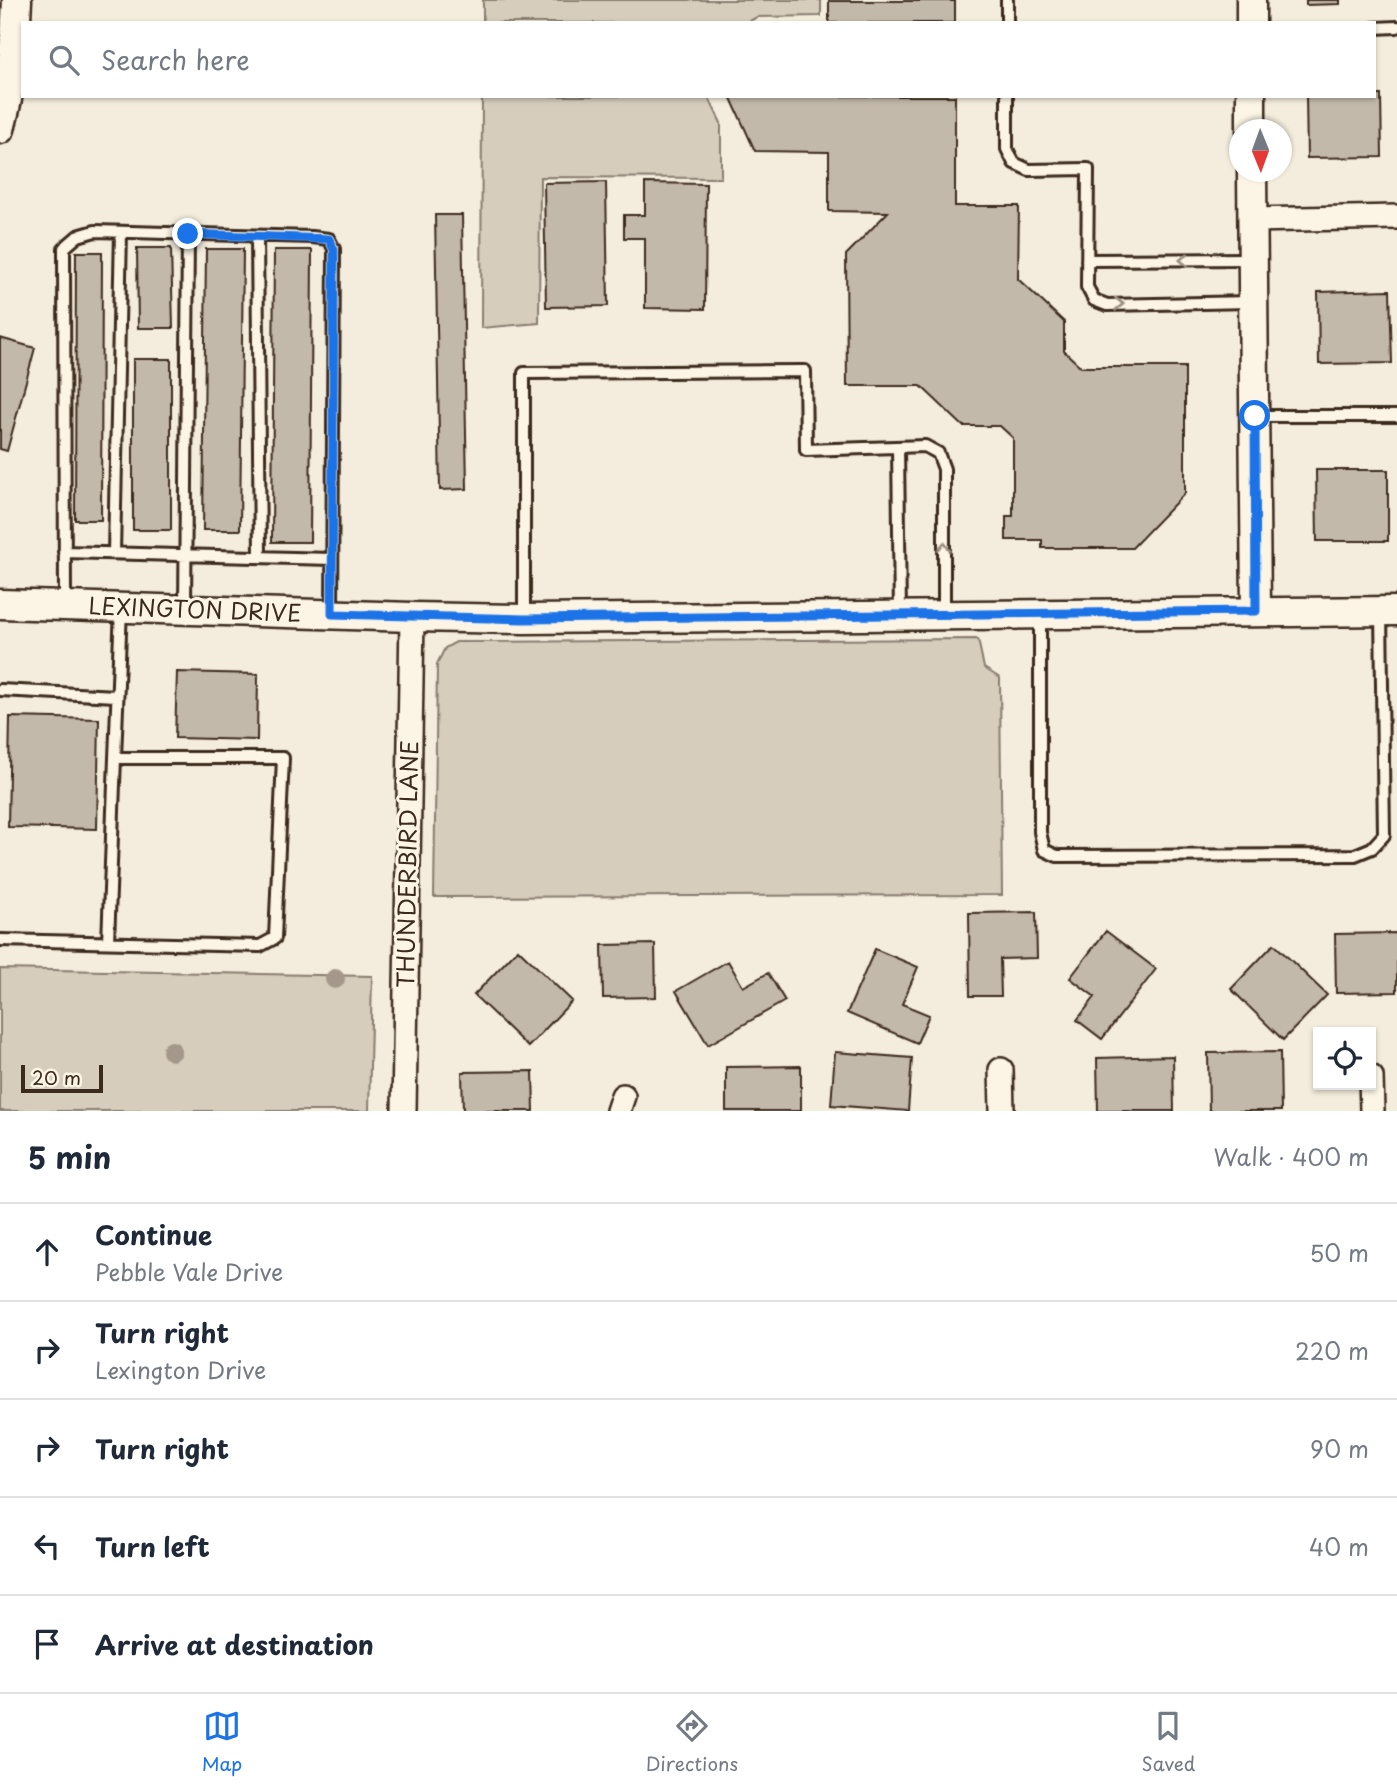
<!DOCTYPE html>
<html lang="en">
<head>
<meta charset="utf-8">
<style>
  body { margin:0; font-family:"Playpen Sans",sans-serif; background:#f2f2f3; color:#1f2937 }
  .controls { position:absolute; right:21px; bottom:21px; display:grid; overflow:hidden; border-radius:0px; box-shadow:0 2px 5px #0004 }
  .controls button { width:63px; height:63px; display:grid; place-items:center; padding:0; border:0; border-bottom:2px solid #e0e1e3; background:#fff; color:#1f2937; font:35px sans-serif }
  .compass { position:absolute; left:1229px; top:119px; width:63px; height:63px; border-radius:50%; background:#fff; box-shadow:0 2px 5px #0004; rotate:179deg }
  .scale { position:absolute; left:21px; bottom:18px; width:82px; box-sizing:border-box; padding-left:7px; border:4px solid #3b2a1e; border-top:0; font-size:19px; line-height:24px; white-space:nowrap; color:#3b2a1e; -webkit-text-stroke:5px #fcf5e5; paint-order:stroke }
  .stop { position:absolute; width:21px; height:21px; margin:-16px; border:5px solid #1a73e8; border-radius:50%; background:#fff }
  .stop.end { background:#1a73e8; border-color:#fff; box-shadow:0 2px 7px #0008 }
  .list { margin:0; padding:0; list-style:none }
  h2 { display:flex; justify-content:space-between; align-items:center; height:91px; margin:0; padding:0 28px; font-size:30px }
  h2 small { font-size:23px; font-weight:400; color:#747a83 }
  .list li { display:grid; grid-template-columns:46px 1fr auto; gap:21px; align-items:center; box-sizing:border-box; height:98px; padding:0 28px; border-top:2px solid #e0e1e3 }
  .list b { display:block; font-size:26px; white-space:nowrap }
  .list p { margin:0; font-size:23px; white-space:nowrap; color:#747a83 }
  .list em { font-size:23px; font-style:normal; color:#747a83 }
  .icon { flex:none; width:38px; height:38px; fill:none; stroke:currentColor; stroke-width:2; stroke-linecap:round; stroke-linejoin:round }
  .map { position:relative; flex:none; width:1397px; height:1111px; overflow:hidden }
  .search { position:absolute; background:#fff; box-shadow:0 2px 5px #0004; left:21px; right:21px; top:21px; height:77px; display:flex; align-items:center; gap:18px; box-sizing:border-box; padding:0 24px; border-radius:0px; color:#747a83; font-size:26px }
  .sheet { height:581px; background:#fff }
  nav { display:flex; justify-content:space-around; align-items:center; box-sizing:border-box; height:98px; border-top:2px solid #e0e1e3; background:#fff; font-size:19px; color:#747a83 }
  nav a { display:grid; justify-items:center; gap:4px }
  nav .on { color:#1a73e8 }
  .map>svg:first-child { display:block }
  .green { fill:#d6cdbd; stroke:#887c6e; stroke-width:2 }
  .building { fill:#c3b9aa; stroke:#3b2a1e; stroke-width:2 }
  .lines { fill:none; stroke-linecap:round; stroke-linejoin:round }
  .service-casing { stroke:#3b2a1e; stroke-width:16 }
  .minor-casing { stroke:#3b2a1e; stroke-width:28 }
  .tertiary-casing { stroke:#3b2a1e; stroke-width:33 }
  .service { stroke:#fcf5e5; stroke-width:10 }
  .minor { stroke:#fcf5e5; stroke-width:23 }
  .tertiary { stroke:#fcf5e5; stroke-width:28 }
  .tree { fill:#a4988a }
  .oneway { stroke:#9c9082 }
  .route { stroke:#1a73e8; stroke-width:9 }
  .labels { text-anchor:middle; stroke-width:6; stroke-linejoin:round; paint-order:stroke }
  .street-label { font-size:23px; fill:#3b2a1e; stroke:#fcf5e5 }
</style>
</head>
<body>
<div class="map">
<svg width="1397" height="1111" viewBox="0 0 1397 1111">
  <rect width="100%" height="100%" fill="#f4eddd"/>
  <filter id="ink" filterUnits="userSpaceOnUse"><feTurbulence type="fractalNoise" baseFrequency=".0143" numOctaves="2"/><feDisplacementMap in="SourceGraphic" scale="14" xChannelSelector="R" yChannelSelector="G"/><feConvolveMatrix kernelMatrix="1 2 1 2 8 2 1 2 1" color-interpolation-filters="sRGB"/></filter>
  <g filter="url(#ink)">
    <!-- green -->
    <path class="green" d="M483,0H821V16L757,17L746,23H483Z
      M482,96H708L721,123V178L540,177L539,323L481,328Z
      M978,639L984,668L1000,678L1002,895L434,897L437,664L445,648L456,642Z
      M0,969L372,976L369,1111H0Z"/>
    <!-- building -->
    <path class="building" d="M1306,0H1340V4L1306,5Z
      M829,1H955V23H829Z
      M1374,95H1381L1382,157L1307,158L1306,96Z
      M730,96H955V206H1019L1018,279L1064,322V351L1081,367H1185V493L1132,548H1042V540H1006V516H1013V438L1000,426H963L921,386H847L846,255L888,212L829,211V152L755,151Z
      M606,182L608,306L546,307L544,183Z
      M645,183L706,184L705,309L645,308V238H624V215H645Z
      M435,215H462L467,489L440,490Z
      M137,248H171L173,328H138Z
      M206,249H243L240,530H203Z
      M274,250H312L310,542H272Z
      M76,252H102L101,520H75Z
      M1390,290L1392,363L1319,364L1318,292Z
      M0,338L35,348L7,451L0,449Z
      M133,359H171V530H133Z
      M1316,470H1388V541H1317Z
      M177,672L258,674L257,740L175,738Z
      M10,717L99,719L97,829L8,827Z
      M1036,912L1037,958L1000,959L1001,996H970L969,913Z
      M1106,931L1156,969L1102,1039L1077,1020L1095,997L1070,978Z
      M1397,933V992L1336,993L1335,934Z
      M655,944L656,997L603,998L602,945Z
      M1274,944L1327,995L1283,1040L1231,989Z
      M518,949L572,1001L528,1047L474,995Z
      M875,949L918,967L902,1004L929,1015L917,1043L847,1013Z
      M728,961L743,987L768,973L785,1001L708,1045L676,991Z
      M835,1052L912,1058L908,1111L831,1105Z
      M1280,1052L1281,1111H1209L1208,1053Z
      M1173,1056L1174,1111H1098L1097,1058Z
      M801,1066V1111H726V1067Z
      M533,1071L534,1111H463L462,1072Z"/>
    <g class="lines">
      <!-- service casing -->
      <g class="service-casing">
        <path id="service" d="M1007,23V0
          M1374,28L1397,27
          M1007,96V149L1014,163L1029,170L1088,169L1087,287L1094,300L1107,305L1251,302
          M257,236L260,557
          M1087,260L1252,259
          M1255,416H1397
          M898,447L900,615
          M64,552L332,559
          M114,553L121,232
          M65,606L64,248L78,236L95,231L312,237L329,239L334,249L332,614
          M185,608L188,234
          M1040,617V832L1044,850L1057,856L1355,855L1372,848L1384,835L1381,611
          M524,619V373L805,371L806,450L925,446L938,453L944,469V615
          M0,690L116,696
          M0,940L260,946L275,938L283,758H115L121,608
          M108,942L115,758"/>
      </g>
      <!-- minor casing -->
      <g class="minor-casing">
        <path id="minor" d="M1252,220L1397,217
          M1001,1070L1002,1111
          M1371,1077L1372,1111
          M404,1111L412,617
          M618,1111L623,1096"/>
      </g>
      <!-- tertiary casing -->
      <g class="tertiary-casing">
        <path id="tertiary" d="M1251,0V23
          M1251,96V130
          M0,129C12,86 15,44 17,0
          M1252,172L1256,611
          M0,604L412,617L524,619L1397,611"/>
      </g>
      <!-- service -->
      <use href="#service" class="service"/>
      <!-- minor -->
      <use href="#minor" class="minor"/>
      <!-- tertiary -->
      <use href="#tertiary" class="tertiary"/>
    </g>
    <!-- trees -->
    <g class="tree">
      <circle cx="335" cy="979" r="10"/>
      <circle cx="172" cy="1051" r="10"/>
    </g>
    <!-- one-way arrows -->
    <defs><path id="oneway-chevron" d="M-2-3.5L2.5 0L-2 3.5" fill="none" stroke-width="1.6" stroke-linecap="round" stroke-linejoin="round" transform="scale(1.75)"/></defs>
    <g class="oneway">
      <use href="#oneway-chevron" transform="translate(1184 260) rotate(180)"/>
      <use href="#oneway-chevron" transform="translate(1119 304) rotate(-1)"/>
      <use href="#oneway-chevron" transform="translate(944 547) rotate(-90)"/>
    </g>
  </g>
  <g class="lines" filter="url(#ink)">
    <!-- route -->
    <path class="route" d="M188,234L329,239L334,250L332,614L524,619L1256,611L1255,416"/>
  </g>
  <g class="labels">
    <!-- street labels -->
    <g class="street-label">
      <text transform="translate(195 610) rotate(2)" y="8">LEXINGTON DRIVE</text>
      <text transform="translate(408 864) rotate(-89)" y="8">THUNDERBIRD LANE</text>
    </g>
  </g>
</svg>
<div class="controls">
<button><svg class="icon" aria-label="locate" viewBox="0 0 24 24"><circle cx="12" cy="12" r="6"/><path d="M12 2v4M12 18v4M2 12h4M18 12h4"/></svg></button>
</div>
<svg class="compass" viewBox="-18 -18 36 36"><path d="M0-13l5 13h-10z" fill="#e53935"/><path d="M0 13l5-13h-10z" fill="#747a83"/></svg>
<div class="scale">20 m</div>
<div class="stop" style="left:1255px;top:416px"></div>
<div class="stop end" style="left:188px;top:234px"></div>
<div class="search"><svg class="icon" aria-label="search" viewBox="0 0 24 24"><circle cx="10" cy="10" r="6"/><path d="M15 15l6 6"/></svg>Search here</div>
</div>
<section class="sheet">
<h2>5 min<small>Walk · 400 m</small></h2>
<ul class="list">
<li><svg class="icon" aria-label="ahead" viewBox="0 0 24 24"><path d="M12 20V5M6 11l6-6 6 6"/></svg><div><b>Continue</b><p>Pebble Vale Drive</p></div><em>50 m</em></li>
<li><svg class="icon" aria-label="right" viewBox="0 0 24 24"><path d="M7 20v-9h11M14 6l5 5-5 5"/></svg><div><b>Turn right</b><p>Lexington Drive</p></div><em>220 m</em></li>
<li><svg class="icon" aria-label="right" viewBox="0 0 24 24"><path d="M7 20v-9h11M14 6l5 5-5 5"/></svg><div><b>Turn right</b></div><em>90 m</em></li>
<li><svg class="icon" aria-label="left" viewBox="0 0 24 24"><path d="M17 20v-9H6M10 6l-5 5 5 5"/></svg><div><b>Turn left</b></div><em>40 m</em></li>
<li><svg class="icon" aria-label="arrive" viewBox="0 0 24 24"><path d="M6 21V4h12l-3 4 3 4H6"/></svg><div><b>Arrive at destination</b></div></li>
</ul>
</section>
<nav>
<a class="on"><svg class="icon" aria-label="map" viewBox="0 0 24 24"><path d="M3 6l6-2 6 2 6-2v14l-6 2-6-2-6 2zM9 4v14M15 6v14"/></svg>Map</a>
<a><svg class="icon" aria-label="directions" viewBox="0 0 24 24"><path d="M12 3l9 9-9 9-9-9zM9 14v-3h6M13 9l2 2-2 2"/></svg>Directions</a>
<a><svg class="icon" aria-label="saved" viewBox="0 0 24 24"><path d="M7 4h10v16l-5-4-5 4z"/></svg>Saved</a>
</nav>
</body>
</html>
